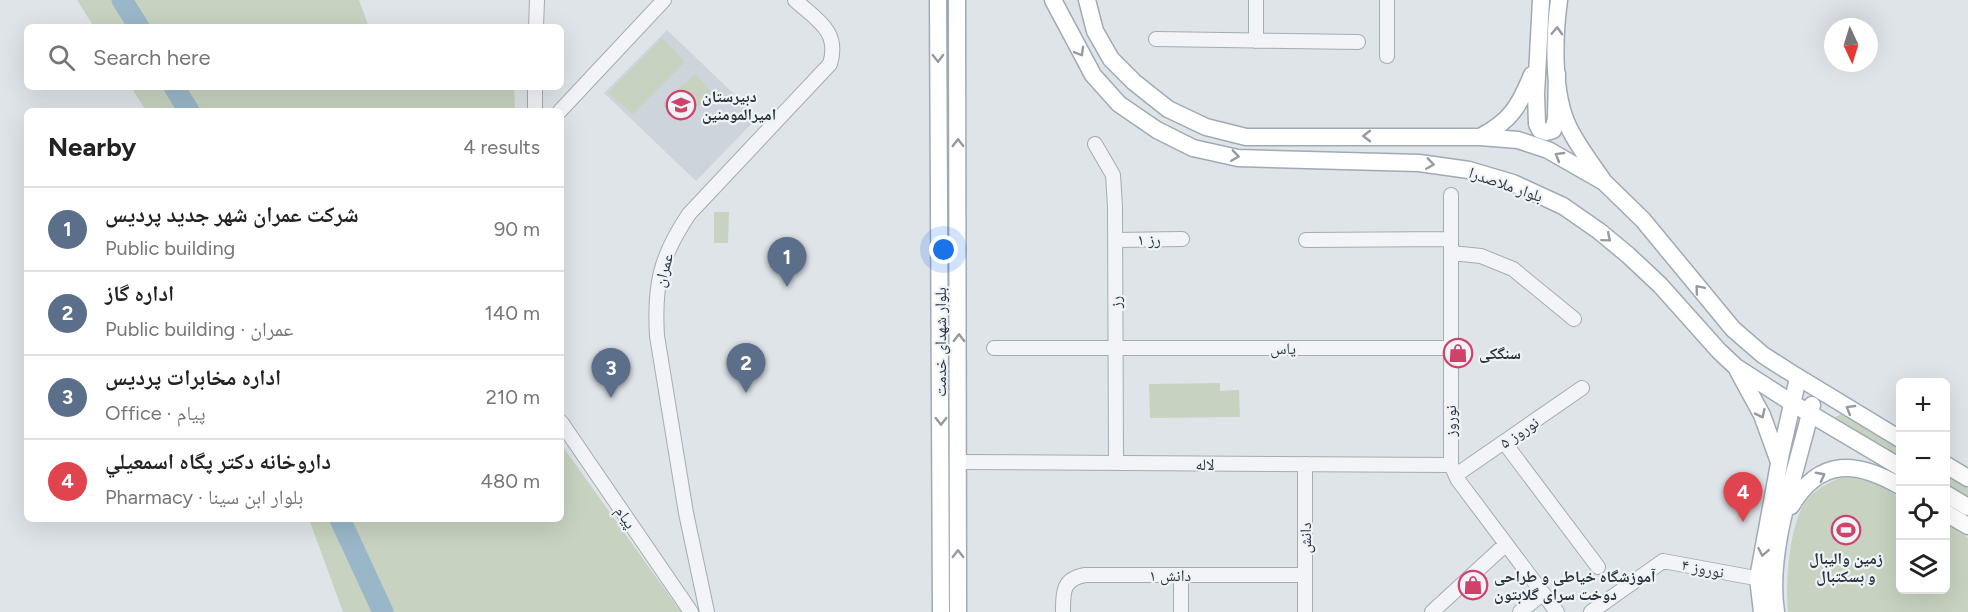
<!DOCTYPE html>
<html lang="en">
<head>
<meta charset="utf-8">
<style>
  body { margin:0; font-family:Figtree,"Noto Naskh Arabic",sans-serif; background:#f2f2f2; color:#222 }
  .controls { position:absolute; right:18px; bottom:18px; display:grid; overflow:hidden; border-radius:9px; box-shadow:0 6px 24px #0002 }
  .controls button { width:54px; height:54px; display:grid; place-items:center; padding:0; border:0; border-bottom:2px solid #e0e0e0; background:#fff; color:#222; font:30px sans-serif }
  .compass { position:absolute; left:1824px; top:18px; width:54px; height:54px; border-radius:50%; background:#fff; box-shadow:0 6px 24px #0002; rotate:176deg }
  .you { position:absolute; left:944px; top:250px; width:21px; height:21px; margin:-15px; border:4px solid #fff; border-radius:50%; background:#1a73e8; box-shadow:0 0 0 9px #1a73e833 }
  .badge { display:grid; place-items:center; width:39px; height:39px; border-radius:50%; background:#ea580c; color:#fff; font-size:20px; font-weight:700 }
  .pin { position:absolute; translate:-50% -50px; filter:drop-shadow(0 2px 3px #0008) }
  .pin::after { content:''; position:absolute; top:32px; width:21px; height:18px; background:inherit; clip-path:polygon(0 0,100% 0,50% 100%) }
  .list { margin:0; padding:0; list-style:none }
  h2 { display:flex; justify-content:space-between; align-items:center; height:78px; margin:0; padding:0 24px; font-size:26px }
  h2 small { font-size:20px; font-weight:400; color:#767676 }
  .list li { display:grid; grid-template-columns:39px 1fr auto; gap:18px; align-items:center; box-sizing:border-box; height:84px; padding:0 24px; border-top:2px solid #e0e0e0 }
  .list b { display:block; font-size:22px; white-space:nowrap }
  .list p { margin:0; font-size:20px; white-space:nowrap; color:#767676 }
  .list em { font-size:20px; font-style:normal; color:#767676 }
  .icon { flex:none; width:33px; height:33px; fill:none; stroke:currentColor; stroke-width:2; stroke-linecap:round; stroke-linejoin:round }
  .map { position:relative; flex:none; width:1968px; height:612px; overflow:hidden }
  .search { position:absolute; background:#fff; box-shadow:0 6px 24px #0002; left:24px; top:24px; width:540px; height:66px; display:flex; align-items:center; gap:15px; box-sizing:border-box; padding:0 21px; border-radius:9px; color:#767676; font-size:22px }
  .panel { position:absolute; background:#fff; box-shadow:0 6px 24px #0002; left:24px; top:108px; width:540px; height:414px; border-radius:9px }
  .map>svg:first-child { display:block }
  .built { fill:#cdd4db }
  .green { fill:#c7d3c0 }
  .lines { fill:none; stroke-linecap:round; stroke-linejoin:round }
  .river { stroke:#9ab7c9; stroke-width:21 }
  .minor-casing { stroke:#a4acb3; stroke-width:16 }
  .major-casing { stroke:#9faab5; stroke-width:19 }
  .minor { stroke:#f2f4f7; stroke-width:14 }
  .major { stroke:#fff; stroke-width:16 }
  .oneway { stroke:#949aa0 }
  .labels { text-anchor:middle; stroke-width:4.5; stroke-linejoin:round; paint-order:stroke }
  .poi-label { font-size:16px; font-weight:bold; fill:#283440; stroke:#eff3f6; text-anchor:start }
  .street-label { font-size:16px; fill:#283440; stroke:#eff3f6 }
</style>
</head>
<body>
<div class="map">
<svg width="1968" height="612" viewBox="0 0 1968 612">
  <rect width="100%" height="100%" fill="#dfe4e9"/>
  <!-- built -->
  <path class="built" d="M667,30L758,117L696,181L604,93Z"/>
  <!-- green -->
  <path class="green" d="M77,0H359L369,27H94Z
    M662,38L685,62L633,114L608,93Z
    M695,74L712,92L680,123L662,104Z
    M131,87H514L515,111H146Z
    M714,212H729L728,243H714Z
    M1220,383V391L1239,390L1240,417L1150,418L1149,384Z
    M1842,414L1900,448V461L1837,424L1835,417Z
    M561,444L681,612H343L309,519H561Z
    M1946,475L1968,488V501L1946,488Z
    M1840,478H1867L1900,498V590H1946V524L1968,538V612H1788C1785,584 1789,531 1803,506C1811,492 1825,484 1840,478Z"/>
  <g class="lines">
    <!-- river -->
    <path class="river" d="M122,0L139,27
      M174,87L189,111
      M340,519L383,612"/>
    <!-- minor casing -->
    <g class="minor-casing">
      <path id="minor" d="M1256,0V41
        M536,27L537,0
        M1156,39L1358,42
        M1387,56V0
        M535,111V87
        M560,111L664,0
        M1095,144L1113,175L1115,207L1116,463
        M1451,195V465L1458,480L1557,612
        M1115,240L1182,239
        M1306,240L1451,239
        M1451,253L1481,256L1513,269L1574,319
        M994,348H1451
        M561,422L691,612
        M1504,442L1598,567
        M959,462L1451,465
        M1305,464V612
        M1456,475L1582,388
        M707,612L686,513L657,336C654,285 660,257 689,214L830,64C840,31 817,20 795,0
        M1063,612C1063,593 1062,579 1085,575H1305
        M1181,612V575
        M1432,612L1506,544
        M1520,612L1543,593
        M1591,612L1663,561L1766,580"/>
    </g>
    <!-- major casing -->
    <g class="major-casing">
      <path id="major" d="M938,0L941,612
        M957,0L958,612
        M1053,0L1093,75L1119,104L1157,130L1193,148L1238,158L1419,163L1469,170L1513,183L1563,206L1599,231L1628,255L1660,285L1719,351L1736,367L1792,403L1900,467
        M1087,0L1095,31L1111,59L1134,82L1168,109L1206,127L1246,137H1480L1518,140L1548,150L1604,182L1643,220L1733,329L1763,355L1788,371L1900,439
        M1541,0L1536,94L1537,124L1540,130L1546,132L1553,130L1556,119L1557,74
        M1559,0C1554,37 1552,94 1569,128C1578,146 1591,163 1602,179
        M1480,137C1511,121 1519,106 1532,75
        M1738,371L1762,415L1779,462
        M1946,465L1968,478
        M1946,494L1968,507
        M1791,506C1820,457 1857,461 1900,486
        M1946,513L1968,526
        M1762,612L1758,578L1781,453L1798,378
        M1776,612C1766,548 1798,468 1812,405"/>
    </g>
    <!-- minor -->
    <use href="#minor" class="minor"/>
    <!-- major -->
    <use href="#major" class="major"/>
  </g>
  <!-- one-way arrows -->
  <defs><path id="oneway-chevron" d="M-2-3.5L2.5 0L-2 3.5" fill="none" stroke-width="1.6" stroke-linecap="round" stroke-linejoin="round" transform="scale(1.5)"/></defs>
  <g class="oneway">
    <use href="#oneway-chevron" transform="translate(1557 31) rotate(-88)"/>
    <use href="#oneway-chevron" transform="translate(1080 52) rotate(60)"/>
    <use href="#oneway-chevron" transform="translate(938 58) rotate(89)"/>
    <use href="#oneway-chevron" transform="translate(1367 136) rotate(180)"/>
    <use href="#oneway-chevron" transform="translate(958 143) rotate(-90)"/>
    <use href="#oneway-chevron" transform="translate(1235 156) rotate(8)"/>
    <use href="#oneway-chevron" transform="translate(1559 156) rotate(-150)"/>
    <use href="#oneway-chevron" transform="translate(1430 164) rotate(8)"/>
    <use href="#oneway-chevron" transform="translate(1607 238) rotate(40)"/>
    <use href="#oneway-chevron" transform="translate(1699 289) rotate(-130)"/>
    <use href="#oneway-chevron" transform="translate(959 338) rotate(-90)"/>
    <use href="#oneway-chevron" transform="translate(1850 409) rotate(-150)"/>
    <use href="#oneway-chevron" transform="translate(1761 414) rotate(64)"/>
    <use href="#oneway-chevron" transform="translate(941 421) rotate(90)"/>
    <use href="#oneway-chevron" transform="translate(1821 476) rotate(-28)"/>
    <use href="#oneway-chevron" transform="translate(1763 552) rotate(101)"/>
    <use href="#oneway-chevron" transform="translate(958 554) rotate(-90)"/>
  </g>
  <!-- icons -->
  <defs>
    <g id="school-ring" transform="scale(1.5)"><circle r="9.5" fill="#eff3f6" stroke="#cf436b" stroke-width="1.5"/><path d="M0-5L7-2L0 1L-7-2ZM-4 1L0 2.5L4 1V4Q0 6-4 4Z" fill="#cf436b"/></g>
    <g id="shop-ring" transform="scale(1.5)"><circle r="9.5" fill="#eff3f6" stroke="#cf436b" stroke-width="1.5"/><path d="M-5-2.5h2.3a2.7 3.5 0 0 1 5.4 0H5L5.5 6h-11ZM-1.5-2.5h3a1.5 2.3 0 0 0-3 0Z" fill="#cf436b"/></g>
    <g id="stadium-ring" transform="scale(1.5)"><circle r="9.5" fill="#eff3f6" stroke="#cf436b" stroke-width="1.5"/><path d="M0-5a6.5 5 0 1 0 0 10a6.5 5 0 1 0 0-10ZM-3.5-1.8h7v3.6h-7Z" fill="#cf436b"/></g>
  </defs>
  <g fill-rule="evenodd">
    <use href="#school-ring" x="681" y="105"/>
    <use href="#shop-ring" x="1458" y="353"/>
    <use href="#stadium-ring" x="1846" y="530"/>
    <use href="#shop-ring" x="1473" y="585"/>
  </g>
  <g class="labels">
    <!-- poi labels -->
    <g class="poi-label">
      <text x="702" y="102">دبیرستان<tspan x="702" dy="18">امیرالمومنین</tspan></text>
      <text x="1479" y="359">سنگکی</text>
      <text x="1846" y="564" text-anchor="middle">زمین والیبال<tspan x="1846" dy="18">و بسکتبال</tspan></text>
      <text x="1494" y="582">آموزشگاه خیاطی و طراحی<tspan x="1494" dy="18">دوخت سرای گلابتون</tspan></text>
    </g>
    <!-- street labels -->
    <g class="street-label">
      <text transform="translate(1506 184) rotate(19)" y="6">بلوار ملاصدرا</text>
      <text transform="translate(1149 239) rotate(-1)" y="6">رز ۱</text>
      <text transform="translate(663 270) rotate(-75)" y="6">عمران</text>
      <text transform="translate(1115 302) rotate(-90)" y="6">رز</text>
      <text transform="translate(940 342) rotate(-90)" y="6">بلوار شهدای خدمت</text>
      <text x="1283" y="354">یاس</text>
      <text transform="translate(1450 421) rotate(-90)" y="6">نوروز</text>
      <text transform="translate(1519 432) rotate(-34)" y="6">نوروز ۵</text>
      <text x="1205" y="470">لاله</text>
      <text transform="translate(626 517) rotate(56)" y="6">پیام</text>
      <text transform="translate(1305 538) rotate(-90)" y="6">دانش</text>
      <text transform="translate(1703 568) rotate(11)" y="6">نوروز ۴</text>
      <text x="1170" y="581">دانش ۱</text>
    </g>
  </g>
</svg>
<div class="controls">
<button>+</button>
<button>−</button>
<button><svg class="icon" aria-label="locate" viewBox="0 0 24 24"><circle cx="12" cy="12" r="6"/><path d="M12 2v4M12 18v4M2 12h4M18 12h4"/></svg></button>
<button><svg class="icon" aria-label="layers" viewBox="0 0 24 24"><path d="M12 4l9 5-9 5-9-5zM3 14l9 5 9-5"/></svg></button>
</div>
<svg class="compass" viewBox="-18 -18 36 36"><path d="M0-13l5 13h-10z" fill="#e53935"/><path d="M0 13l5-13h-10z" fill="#767676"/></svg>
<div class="you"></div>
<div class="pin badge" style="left:787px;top:287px;background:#5c6f8a">1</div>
<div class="pin badge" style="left:746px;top:393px;background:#5c6f8a">2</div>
<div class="pin badge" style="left:611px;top:398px;background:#5c6f8a">3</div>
<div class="pin badge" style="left:1743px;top:522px;background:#e0444e">4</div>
<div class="search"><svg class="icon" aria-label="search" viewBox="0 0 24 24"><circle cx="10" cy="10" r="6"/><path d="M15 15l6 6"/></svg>Search here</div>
<section class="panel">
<h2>Nearby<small>4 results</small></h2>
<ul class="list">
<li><span class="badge" style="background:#5c6f8a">1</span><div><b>شرکت عمران شهر جدید پردیس</b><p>Public building</p></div><em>90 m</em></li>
<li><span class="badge" style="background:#5c6f8a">2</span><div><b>اداره گاز</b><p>Public building · عمران</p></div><em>140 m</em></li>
<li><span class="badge" style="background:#5c6f8a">3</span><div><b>اداره مخابرات پردیس</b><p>Office · پیام</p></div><em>210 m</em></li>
<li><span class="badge" style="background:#e0444e">4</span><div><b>داروخانه دكتر پگاه اسمعيلي</b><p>Pharmacy · بلوار ابن سینا</p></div><em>480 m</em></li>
</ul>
</section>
</div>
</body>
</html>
